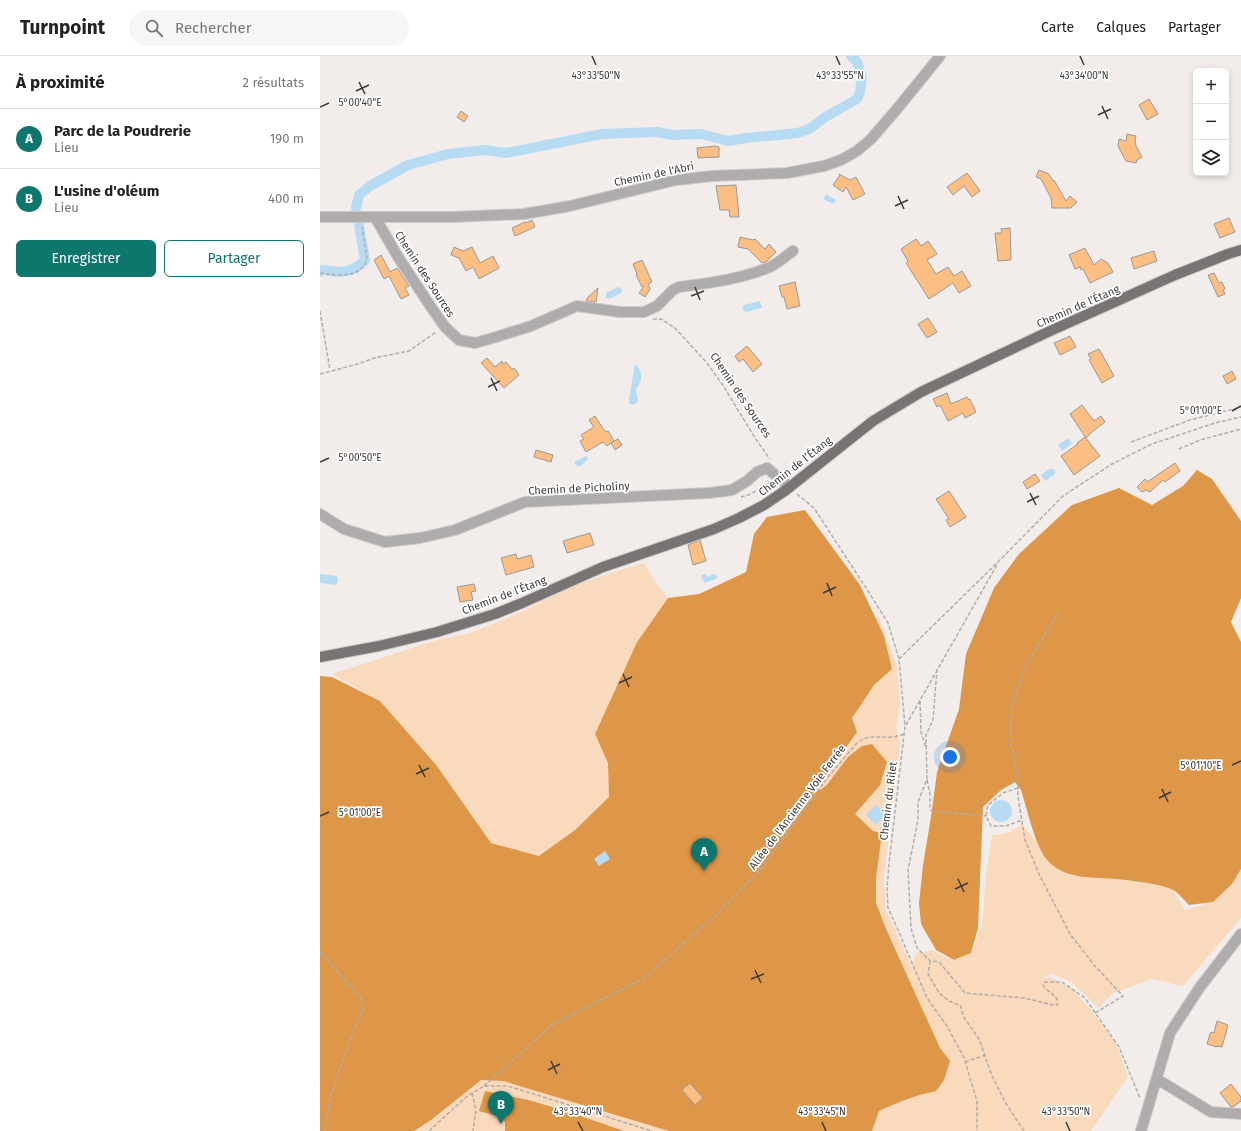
<!DOCTYPE html>
<html lang="fr">
<head>
<meta charset="utf-8">
<style>
  body { margin:0; font-family:"Fira Sans",sans-serif; background:#f6f6f6; color:#222 }
  .controls { position:absolute; right:12px; top:12px; display:grid; overflow:hidden; border-radius:6px; box-shadow:0 2px 6px #0003 }
  .controls button { width:36px; height:36px; display:grid; place-items:center; padding:0; border:0; border-bottom:1px solid #e0e0e0; background:#fff; color:#222; font:20px sans-serif }
  .you { position:absolute; left:630px; top:701px; width:14px; height:14px; margin:-10px; border:3px solid #fff; border-radius:50%; background:#1a73e8; box-shadow:0 0 0 6px #1a73e833 }
  .badge { display:grid; place-items:center; width:26px; height:26px; border-radius:50%; background:#0f766e; color:#fff; font-size:13px; font-weight:700 }
  .pin { position:absolute; translate:-50% -33px; filter:drop-shadow(0 1px 2px #0008) }
  .pin::after { content:''; position:absolute; top:21px; width:14px; height:12px; background:inherit; clip-path:polygon(0 0,100% 0,50% 100%) }
  .list { margin:0; padding:0; list-style:none }
  h2 { display:flex; justify-content:space-between; align-items:center; height:52px; margin:0; padding:0 16px; font-size:17px }
  h2 small { font-size:13px; font-weight:400; color:#767676 }
  .list li { display:grid; grid-template-columns:26px 1fr auto; gap:12px; align-items:center; box-sizing:border-box; height:60px; padding:0 16px; border-top:1px solid #e0e0e0 }
  .list b { display:block; font-size:15px; white-space:nowrap }
  .list p { margin:0; font-size:13px; white-space:nowrap; color:#767676 }
  .list em { font-size:13px; font-style:normal; color:#767676 }
  .actions { display:flex; gap:8px; padding:12px 16px }
  .actions a { flex:1; padding:9px 0; border:1px solid #0f766e; border-radius:6px; text-align:center; font-size:14px; color:#0f766e }
  .actions .main { background:#0f766e; color:#fff }
  .icon { flex:none; width:22px; height:22px; fill:none; stroke:currentColor; stroke-width:2; stroke-linecap:round; stroke-linejoin:round }
  .map { position:relative; flex:none; width:921px; height:1075px; overflow:hidden }
  header { display:flex; align-items:center; gap:24px; box-sizing:border-box; height:56px; padding:0 20px; background:#fff; border-bottom:1px solid #e0e0e0 }
  header strong { font-size:19px }
  nav { display:flex; gap:22px; margin-inline-start:auto; font-size:14px }
  .search { width:280px; height:36px; background:#f6f6f6; display:flex; align-items:center; gap:10px; box-sizing:border-box; padding:0 14px; border-radius:22px; color:#767676; font-size:15px }
  main { display:flex }
  aside { flex:1; background:#fff }
  .map>svg:first-child { display:block }
  .green { fill:#f9dabc }
  .forest { fill:#de9648 }
  .water { fill:#b8dbf4 }
  .lines { fill:none; stroke-linecap:round; stroke-linejoin:round }
  .canal { stroke:#b8dbf4; stroke-width:10 }
  .building { fill:#fbbf84; stroke:#9c9895 }
  .minor-casing { stroke:#cec9c7; stroke-width:12 }
  .major-casing { stroke:#cec9c7; stroke-width:12 }
  .path { stroke:#b0adaa; stroke-width:1.5; stroke-dasharray:4 2; stroke-linecap:butt }
  .minor { stroke:#aeacac; stroke-width:10 }
  .major { stroke:#797474; stroke-width:10 }
  .ticks { fill:none; stroke:#3c3b39; stroke-width:1.5 }
  .labels { text-anchor:middle; stroke-width:3.5; stroke-linejoin:round; paint-order:stroke }
  .street-label { font-size:11px; fill:#3c3b39; stroke:#fff }
  .ticks-label { font-size:10px; text-anchor:middle; fill:#3c3b39; stroke:#fff; stroke-width:3.5; stroke-linejoin:round; paint-order:stroke }
</style>
</head>
<body>
<header>
<strong>Turnpoint</strong>
<div class="search"><svg class="icon" aria-label="search" viewBox="0 0 24 24"><circle cx="10" cy="10" r="6"/><path d="M15 15l6 6"/></svg>Rechercher</div>
<nav><a>Carte</a><a>Calques</a><a>Partager</a></nav>
</header>
<main>
<aside>
<h2>À proximité<small>2 résultats</small></h2>
<ul class="list">
<li><span class="badge">A</span><div><b>Parc de la Poudrerie</b><p>Lieu</p></div><em>190 m</em></li>
<li><span class="badge">B</span><div><b>L'usine d'oléum</b><p>Lieu</p></div><em>400 m</em></li>
</ul>
<div class="actions"><a class="main">Enregistrer</a><a>Partager</a></div>
</aside>
<div class="map">
<svg width="921" height="1075" viewBox="0 0 921 1075">
  <rect width="100%" height="100%" fill="#f2edea"/>
  <!-- green -->
  <path class="green" d="M324,507L333,522L348,542L317,586L275,678L288,707L289,741L255,774L219,800L171,787L117,710L60,645L12,618L117,584L150,577L197,558L249,532L299,514Z
    M558,560L577,610L580,649L576,671L580,687L564,824L566,854L592,911L596,897L612,894L633,905L651,897L663,866L665,827L672,779C684,779 693,776 702,768L719,789L728,804L765,822L796,823L828,827L852,833L865,854L893,846L912,828L921,813V862L863,930L832,923L793,937L779,952L751,926L732,918L719,924L730,921L753,934L772,955L795,986L808,1021L771,1075H0L468,636Z"/>
  <!-- forest -->
  <path class="forest" d="M877,414L892,423L921,465V542L911,566L921,586V813L912,828L893,846L869,849C864,844 857,835 851,833C837,827 812,825 797,823C773,821 746,824 728,805C715,791 707,752 701,734L695,726L681,734L663,751L658,872L651,897L634,904L616,894L601,868L599,847L603,809L611,761L617,716L639,653L646,598L674,532L699,498L752,449L799,432L832,449L863,430Z
    M485,454L540,529L564,580L572,613L554,629L532,662L537,676L492,739L506,730L528,701L542,690L552,688L567,706L560,729L535,758L553,775L562,777L556,822V847L566,873L620,992L630,1005L624,1024L616,1035C596,1039 578,1046 559,1055L552,1075H349L193,1028L184,1025L161,1024L111,1064L94,1075H0V620L12,621L60,645L117,710L171,787L219,800L255,774L289,741L288,707L275,678L317,586L348,542L379,538L426,516L434,478L447,461Z
    M165,1035L208,1044L246,1055L304,1075H185V1066L177,1060L159,1055Z"/>
  <!-- water -->
  <path class="water" d="M506,138L516,144L513,148L503,143Z
    M298,231L302,233L301,237L289,243L286,242V237Z
    M440,245L442,252L426,256L422,253L424,249Z
    M315,308C323,315 323,324 316,333L318,345L316,348L312,349L309,347V343Z
    M748,382L752,388L742,395L738,389Z
    M266,400L268,403L261,410H256L254,406Z
    M731,412L735,414V418L725,425L721,419Z
    M0,518L17,520L18,525L16,529L0,527Z
    M385,518L389,521L392,518H395L397,521L396,523L385,527L381,521L382,519Z
    M670 755a11 11 0 1 1 22 0a11 11 0 1 1-22 0Z
    M557,749L566,760L555,769L546,758Z
    M285,795L290,803L279,810L274,803Z"/>
  <g class="lines">
    <!-- canal -->
    <path class="canal" d="M36,152L39,139L50,130L88,109L128,98L165,94L186,97L282,78L337,76L353,79L382,78L408,85L426,82L478,77L489,73L507,60L537,43L540,36L542,21L537,6L531,0
      M0,216L2,214C21,217 32,218 45,204L39,170"/>
  </g>
  <!-- building -->
  <path class="building" d="M829,43L838,58L827,64L819,49Z
    M141,55L148,60L144,66L137,61Z
    M807,78L816,80L815,84L816,90L822,101L817,104L816,107L806,105L798,90L799,83L806,85Z
    M395,90L399,91V101L378,102L377,92Z
    M719,114L729,118L733,125L734,124L746,145L750,140L757,146L751,152H732L731,142L721,123L716,121Z
    M647,117L660,135L652,141L644,130L633,139L627,131Z
    M519,118L530,124L536,121L545,138L533,144L526,131L523,136L513,129L520,119Z
    M416,129L419,161H410L409,154H400L396,130Z
    M909,162L915,176L900,182L894,168Z
    M212,164L215,171L195,180L192,172L205,166L206,167Z
    M690,172L691,204L678,205L675,177H682L681,173Z
    M420,181L433,184L435,183L445,193L449,188L456,196L446,206L442,207L428,193L418,191Z
    M596,183L601,190L608,185L617,198L607,204L616,218L628,211L634,220L642,215L651,230L639,237L633,227L609,243L586,207L588,205L581,193Z
    M134,191L143,195L152,191L160,207L173,200L179,212L159,223L153,211L146,215L139,202L131,199Z
    M765,192L774,209L781,203L788,207L793,216L770,227L763,213L761,214L760,211L755,213L749,199Z
    M834,195L837,205L814,213L811,202Z
    M61,199L70,216L77,212L89,230L85,232L89,239L81,243L69,220L64,223L54,204Z
    M322,204L332,226L328,228L330,233L325,241L319,237L324,230L322,231L316,219L317,218L313,208Z
    M894,217L899,227L902,226L905,233L903,234L905,238L898,241L888,219Z
    M475,226L480,250L467,253L464,241H462L459,230Z
    M278,232L276,246L266,245L268,241Z
    M608,262L617,276L607,282L598,268Z
    M750,280L756,291L740,299L734,287Z
    M427,290L442,308L433,316L423,303L419,306L415,300Z
    M779,293L794,320L782,327L769,304L771,303L768,298Z
    M167,302L175,311L182,305L183,308L186,306L192,313L194,312L199,319L184,332L161,307Z
    M912,315L916,323L907,328L903,320Z
    M627,337L631,348L647,341L649,344L650,343L656,356L645,362L643,357L628,365L620,349L617,351L613,343Z
    M762,349L774,365L781,360L785,366L772,376L766,382L750,358Z
    M275,360L284,374L287,376L288,375L294,385L287,390L283,386L266,396L260,385L264,383L261,379L274,371L269,364Z
    M765,381L780,400L754,419L741,400L758,388L757,387Z
    M298,383L302,389L295,394L291,387Z
    M216,394L233,399L231,406L214,401Z
    M855,407L860,415L845,426L843,424L830,436L826,434L822,436L817,431L825,423L827,426Z
    M715,418L720,425L707,433L703,426Z
    M629,435L646,461L630,471L626,464L629,463L616,443Z
    M270,477L274,489L247,497L243,485Z
    M380,484L386,505L373,509L368,489Z
    M196,498L197,503L211,499L214,511L186,519L181,502Z
    M154,528L156,535L151,536L153,544L140,546L137,531Z
    M897,965L908,969L902,991L897,990V991L887,988L890,978L891,976L894,977Z
    M370,1027L383,1042L375,1049L362,1034Z
    M911,1028L921,1041V1045L913,1051H911L900,1037Z"/>
  <g class="lines">
    <!-- minor casing -->
    <g class="minor-casing">
      <path id="minor" d="M0,161H132L204,158L250,150L356,124L392,120L467,117L504,110L521,104L537,95L551,83L577,53L620,0
        M55,161L78,201L111,251L125,271L139,284L155,287L176,281L211,270L257,250L300,256H324L337,250L353,234L359,231C389,227 422,223 450,211C458,207 466,200 473,195
        M0,458L24,473L65,486L100,482L135,474L205,446L389,437L412,434L427,425L437,416L447,412L470,431
        M837,1023L891,1056L921,1058
        M821,1075L850,977L880,931L921,878"/>
    </g>
    <!-- major casing -->
    <g class="major-casing">
      <path id="major" d="M0,601L59,590L117,576L175,558L202,547L283,511L394,473L419,462L444,449L466,434L553,365L601,336L730,275L855,219L908,198L921,194"/>
    </g>
    <!-- path -->
    <path class="path" d="M0,218L2,217C17,220 44,222 47,202L42,171
      M0,255L10,314
      M333,263H341L355,272L387,307L404,331L435,382L450,403
      M0,318L38,308L54,302L89,295L116,276
      M811,386L870,364L921,351
      M859,393L880,384L921,373
      M477,438L494,452L548,535L568,567L579,603L585,670L569,808L567,833L568,852L578,874L607,942L627,970L644,1002L657,1045V1075
      M421,441L431,438L449,427
      M739,556L705,611L691,652V689L698,717V741L705,784L719,818L750,878L775,910L803,940L775,957
      M579,603L679,505L743,440L792,408L832,388L895,367L921,361
      M617,613L613,664L606,679L607,723L598,746V764L588,814L591,872L597,892L610,905L619,906L645,937L704,942L733,949H737L738,945C735,938 727,936 723,929L725,926H742L765,942L799,991L820,1042
      M600,645L601,676L606,692
      M586,669L678,507
      M607,724L610,738V753L612,755L666,760
      M698,732L683,737L668,749L666,760L671,770H686L702,764
      M0,896L41,942L43,955L37,966L10,1041L5,1075
      M610,905L608,918L619,937L629,945L641,950L643,960L659,983L672,1020L685,1046L704,1075
      M645,1006L665,999
      M164,1030L232,969L323,923L395,860L441,813L508,721L537,687C548,678 558,682 572,681C576,681 580,679 585,678
      M152,1037L156,1054L153,1075
      M109,1075L146,1041L164,1030H188L332,1075"/>
    <!-- minor -->
    <use href="#minor" class="minor"/>
    <!-- major -->
    <use href="#major" class="major"/>
  </g>
  <!-- ticks -->
  <path class="ticks" d="M272,0L276,9M516,0L520,9M760,0L764,9M39,26L45,38M36,35L49,29M782,50L788,63M0,51L9,47M778,59L791,53M578,140L584,153M575,150L588,144M375,231L380,244M371,240L384,235M171,322L177,335M168,331L180,325M912,355L921,350M0,406L9,402M710,437L716,449M707,446L719,440M507,527L512,540M503,537L516,531M303,618L309,631M299,627L312,621M99,709L105,721M912,709L921,705M96,718L109,712M842,733L848,746M839,742L851,736M0,760L9,756M638,823L644,836M635,833L648,827M435,914L441,927M431,923L444,918M231,1005L237,1018M228,1014L240,1008M258,1066L263,1075M502,1066L506,1075M746,1066L750,1075"/>
  <g class="labels">
    <!-- street labels -->
    <g class="street-label">
      <text transform="translate(334 118) rotate(-12)" y="4">Chemin de l'Abri</text>
      <text transform="translate(105 218) rotate(57)" y="4">Chemin des Sources</text>
      <text transform="translate(758 250) rotate(-24)" y="4">Chemin de l’Étang</text>
      <text transform="translate(421 339) rotate(56)" y="4">Chemin des Sources</text>
      <text transform="translate(475 410) rotate(-38)" y="4">Chemin de l’Étang</text>
      <text transform="translate(259 432) rotate(-3)" y="4">Chemin de Picholiny</text>
      <text transform="translate(184 539) rotate(-21)" y="4">Chemin de l’Étang</text>
      <text transform="translate(568 745) rotate(-83)" y="4">Chemin du Rilet</text>
      <text transform="translate(477 751) rotate(-53)" y="4">Allée de l'Ancienne Voie Ferrée</text>
    </g>
  </g>
  <g class="ticks-label">
    <text x="520" y="23">43°33'55"N</text>
    <text x="764" y="23">43°34'00"N</text>
    <text x="276" y="23">43°33'50"N</text>
    <text x="40" y="50">5°00'40"E</text>
    <text x="881" y="358">5°01'00"E</text>
    <text x="40" y="405">5°00'50"E</text>
    <text x="881" y="713">5°01'10"E</text>
    <text x="40" y="760">5°01'00"E</text>
    <text x="258" y="1059">43°33'40"N</text>
    <text x="502" y="1059">43°33'45"N</text>
    <text x="746" y="1059">43°33'50"N</text>
  </g>
</svg>
<div class="controls">
<button>+</button>
<button>−</button>
<button><svg class="icon" aria-label="layers" viewBox="0 0 24 24"><path d="M12 4l9 5-9 5-9-5zM3 14l9 5 9-5"/></svg></button>
</div>
<div class="you"></div>
<div class="pin badge" style="left:384px;top:815px">A</div>
<div class="pin badge" style="left:181px;top:1068px">B</div>
</div>
</main>
</body>
</html>
